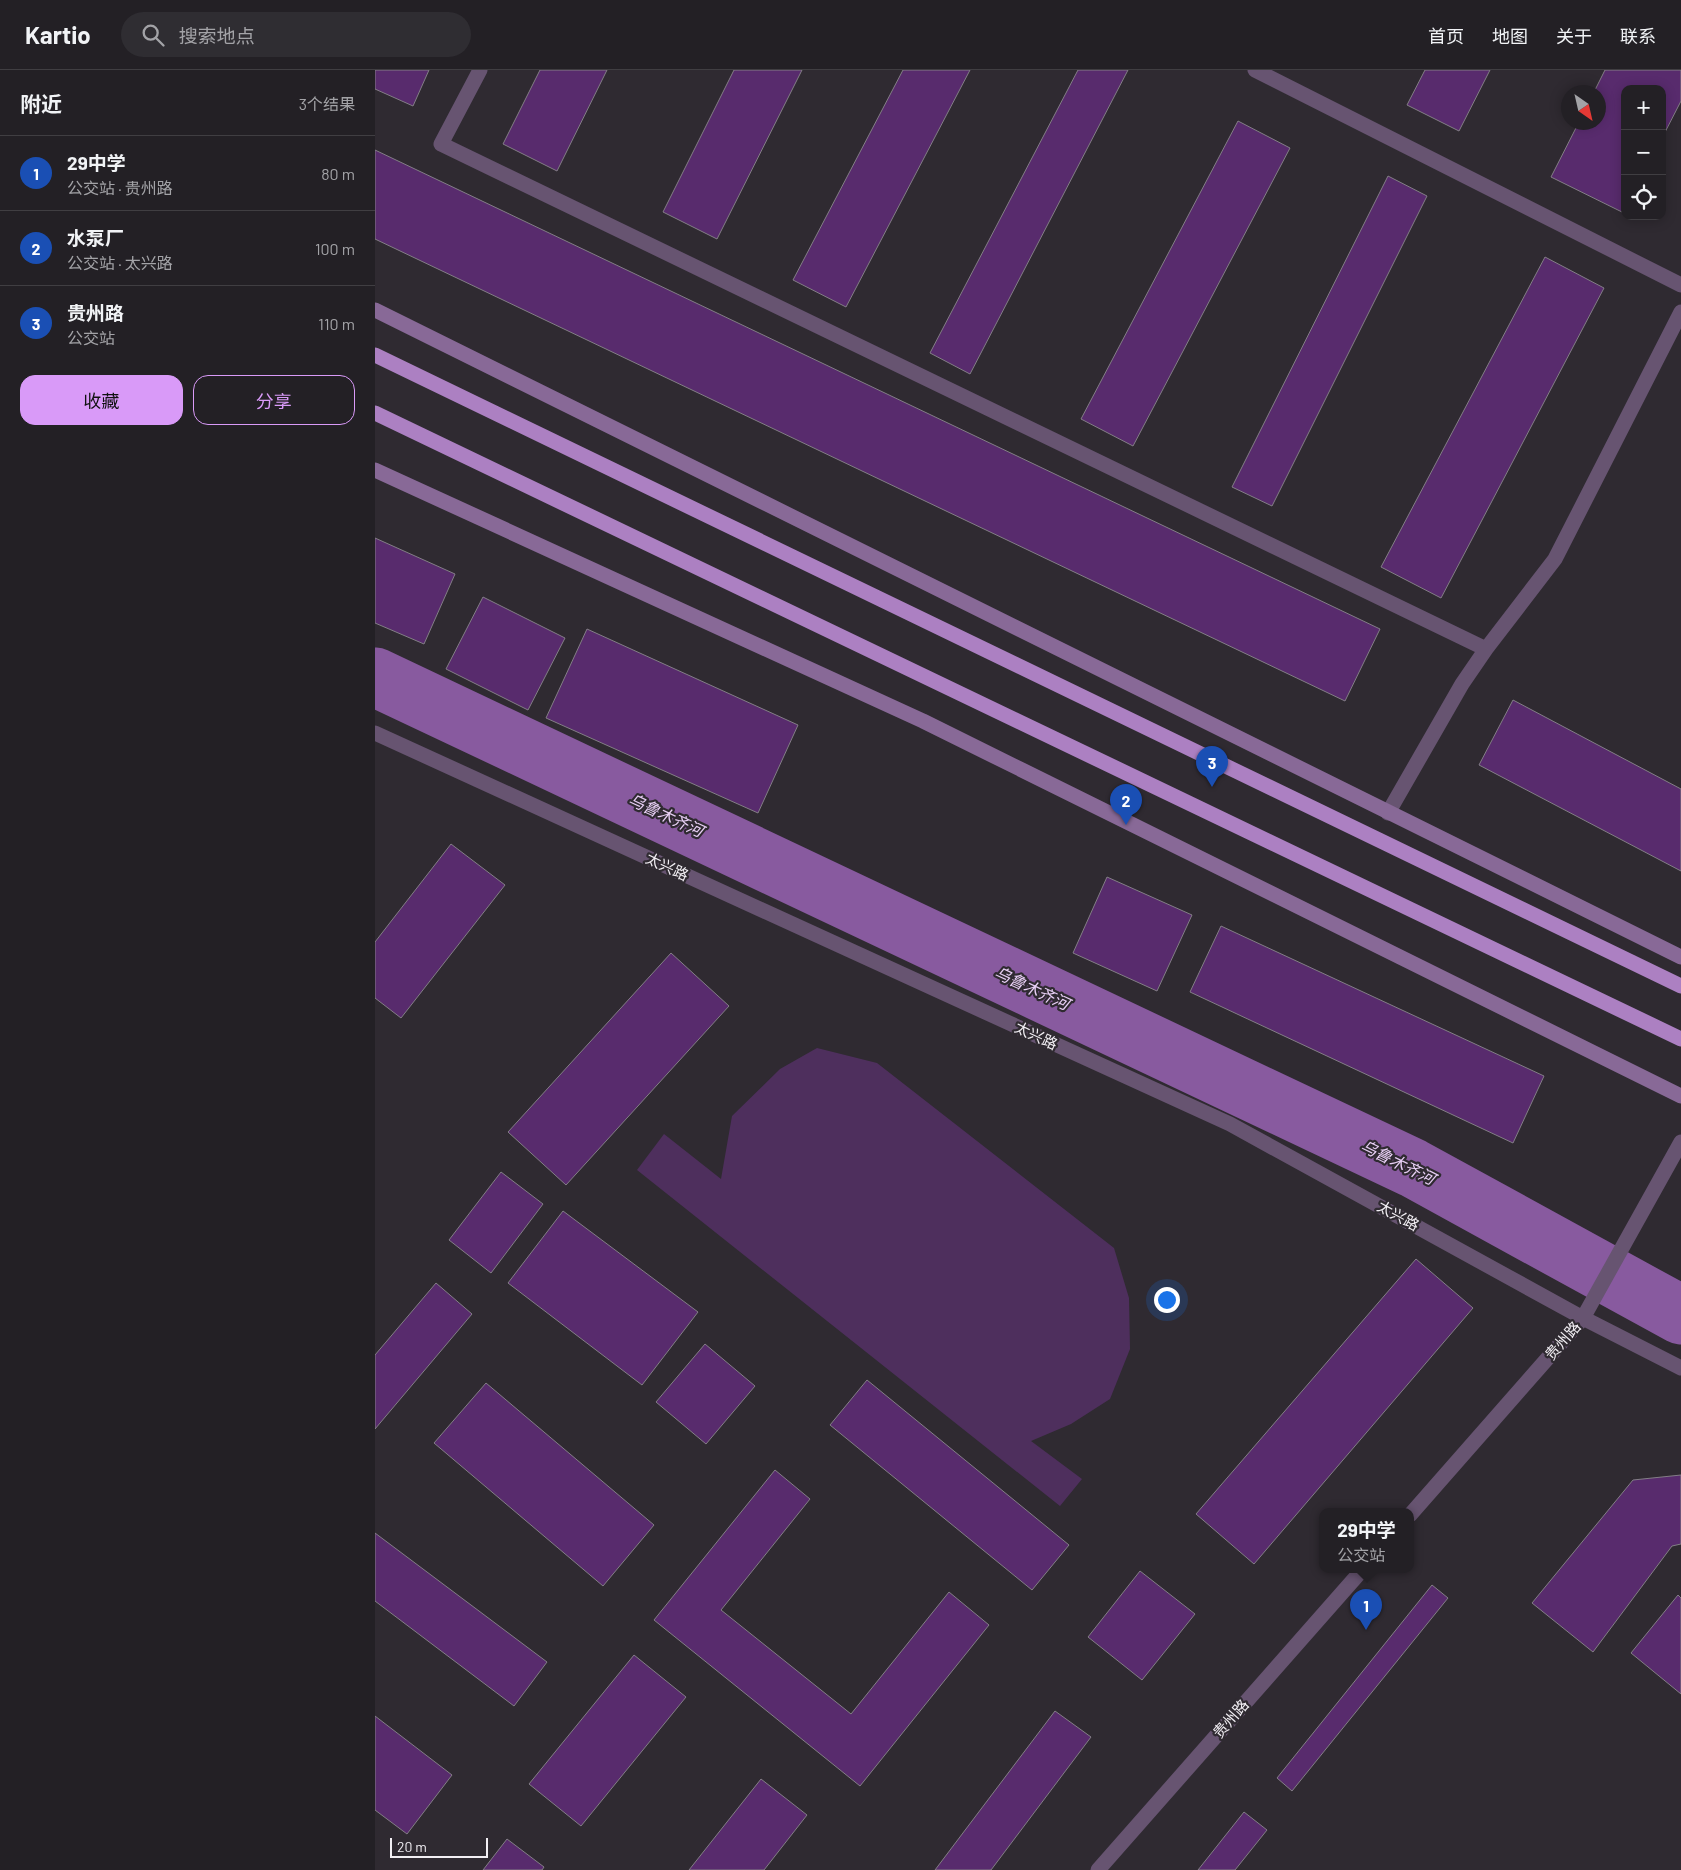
<!DOCTYPE html>
<html lang="zh">
<head>
<meta charset="utf-8">
<style>
  body { margin:0; font-family:Barlow,"Noto Sans SC",sans-serif; background:#2f2d32; color:#f1f3f6 }
  .controls { position:absolute; right:15px; top:15px; display:grid; overflow:hidden; border-radius:10px; box-shadow:0 2px 12px #0003 }
  .controls button { width:45px; height:45px; display:grid; place-items:center; padding:0; border:0; border-bottom:1px solid #403e42; background:#232025; color:#f1f3f6; font:25px sans-serif }
  .compass { position:absolute; left:1186px; top:15px; width:45px; height:45px; border-radius:50%; background:#232025; box-shadow:0 2px 12px #0003; rotate:146deg }
  .scale { position:absolute; left:15px; bottom:12px; width:98px; box-sizing:border-box; padding-left:5px; border:2px solid #f2eff4; border-top:0; font-size:14px; line-height:18px; white-space:nowrap; color:#f2eff4; -webkit-text-stroke:4px #2f2a31; paint-order:stroke }
  .you { position:absolute; left:791px; top:1229px; width:18px; height:18px; margin:-12px; border:4px solid #fff; border-radius:50%; background:#1a73e8; box-shadow:0 0 0 8px #1a73e833 }
  .badge { display:grid; place-items:center; width:32px; height:32px; border-radius:50%; background:#d99af8; color:#fff; font-size:16px; font-weight:700 }
  .pin { position:absolute; translate:-50% -41px; filter:drop-shadow(0 1px 2px #0008) }
  .pin::after { content:''; position:absolute; top:26px; width:18px; height:15px; background:inherit; clip-path:polygon(0 0,100% 0,50% 100%) }
  .popup { position:absolute; left:944px; top:1438px; width:95px; height:65px; box-sizing:border-box; display:grid; place-content:center; border-radius:10px; background:#232025; filter:drop-shadow(0 1px 4px #0005); font-size:16px; white-space:nowrap; color:#a3a3a7 }
  .popup b { font-size:19px; color:#f1f3f6 }
  .popup::after { content:''; position:absolute; left:50%; top:100%; margin-left:-10px; border:10px solid transparent; border-top-color:#232025 }
  .list { margin:0; padding:0; list-style:none }
  h2 { display:flex; justify-content:space-between; align-items:center; height:65px; margin:0; padding:0 20px; font-size:21px }
  h2 small { font-size:16px; font-weight:400; color:#a3a3a7 }
  .list li { display:grid; grid-template-columns:32px 1fr auto; gap:15px; align-items:center; box-sizing:border-box; height:75px; padding:0 20px; border-top:1px solid #403e42 }
  .list b { display:block; font-size:19px; white-space:nowrap }
  .list p { margin:0; font-size:16px; white-space:nowrap; color:#a3a3a7 }
  .list em { font-size:16px; font-style:normal; color:#a3a3a7 }
  .actions { display:flex; gap:10px; padding:15px 20px }
  .actions a { flex:1; padding:11px 0; border:1px solid #d99af8; border-radius:15px; text-align:center; font-size:18px; color:#d99af8 }
  .actions .main { background:#d99af8; color:#111 }
  .icon { flex:none; width:28px; height:28px; fill:none; stroke:currentColor; stroke-width:2; stroke-linecap:round; stroke-linejoin:round }
  .map { position:relative; flex:none; width:1306px; height:1800px; overflow:hidden }
  header { display:flex; align-items:center; gap:30px; box-sizing:border-box; height:70px; padding:0 25px; background:#232025; border-bottom:1px solid #403e42 }
  header strong { font-size:24px }
  nav { display:flex; gap:28px; margin-inline-start:auto; font-size:18px }
  .search { width:350px; height:45px; background:#2f2d32; display:flex; align-items:center; gap:12px; box-sizing:border-box; padding:0 18px; border-radius:28px; color:#a3a3a7; font-size:19px }
  main { display:flex }
  aside { flex:1; background:#232025 }
  .map>svg:first-child { display:block }
  .green { fill:#4e2f5d }
  .lines { fill:none; stroke-linecap:round; stroke-linejoin:round }
  .river { stroke:#885a9f; stroke-width:59 }
  .building { fill:#582b6d; stroke:#837e86 }
  .minor { stroke:#675471; stroke-width:15 }
  .secondary { stroke:#886997; stroke-width:15 }
  .trunk { stroke:#ac80c2; stroke-width:15 }
  .labels { text-anchor:middle; stroke-width:4.5; stroke-linejoin:round; paint-order:stroke }
  .street-label { font-size:15px; fill:#f2eff4; stroke:#2f2a31 }
  .water-label { font-size:16px; font-style:italic; fill:#e9d0f6; stroke:#2f2a31 }
</style>
</head>
<body>
<header>
<strong>Kartio</strong>
<div class="search"><svg class="icon" aria-label="search" viewBox="0 0 24 24"><circle cx="10" cy="10" r="6"/><path d="M15 15l6 6"/></svg>搜索地点</div>
<nav><a>首页</a><a>地图</a><a>关于</a><a>联系</a></nav>
</header>
<main>
<aside>
<h2>附近<small>3个结果</small></h2>
<ul class="list">
<li><span class="badge" style="background:#1a4fb4">1</span><div><b>29中学</b><p>公交站 · 贵州路</p></div><em>80 m</em></li>
<li><span class="badge" style="background:#1a4fb4">2</span><div><b>水泵厂</b><p>公交站 · 太兴路</p></div><em>100 m</em></li>
<li><span class="badge" style="background:#1a4fb4">3</span><div><b>贵州路</b><p>公交站</p></div><em>110 m</em></li>
</ul>
<div class="actions"><a class="main">收藏</a><a>分享</a></div>
</aside>
<div class="map">
<svg width="1306" height="1800" viewBox="0 0 1306 1800">
  <rect width="100%" height="100%" fill="#2f2a31"/>
  <!-- green -->
  <path class="green" d="M442,978L502,993L739,1178L754,1228L755,1279L735,1329L696,1354L656,1371L707,1409L685,1436L262,1100L289,1064L346,1109L357,1046L405,999Z"/>
  <g class="lines">
    <!-- river -->
    <path class="river" d="M0,607L1038,1098L1306,1245"/>
  </g>
  <!-- building -->
  <path class="building" d="M0,0H54L38,36L0,19Z
    M165,0H232L182,101L128,74Z
    M359,0H427L342,169L288,142Z
    M528,0H595L471,237L418,210Z
    M703,0H753L595,304L555,283Z
    M1050,0H1115L1084,61L1032,35Z
    M1230,0H1306V31L1287,68V19H1250L1249,143L1176,107L1204,52H1224V22H1219Z
    M863,51L915,78L758,376L706,349Z
    M0,80L1005,559L970,631L0,169Z
    M1013,106L1052,126L897,436L857,417Z
    M1170,187L1229,218L1066,528L1006,497Z
    M0,468L80,504L49,574L0,553Z
    M108,527L190,568L153,640L71,599Z
    M212,559L423,655L383,743L171,648Z
    M1138,630L1306,719V801L1104,695Z
    M76,774L130,815L26,948L0,928V872Z
    M732,807L817,845L782,921L698,883Z
    M846,856L1169,1006L1138,1073L815,922Z
    M296,883L354,936L191,1115L133,1062Z
    M126,1102L168,1134L116,1203L74,1170Z
    M188,1141L323,1242L267,1315L133,1213Z
    M1041,1189L1098,1238L879,1494L821,1444Z
    M61,1213L97,1244L0,1359V1285Z
    M330,1274L380,1316L331,1374L281,1332Z
    M492,1310L694,1475L657,1520L455,1355Z
    M111,1313L279,1455L228,1516L59,1373Z
    M400,1400L435,1429L346,1540L476,1644L574,1522L614,1555L485,1716L279,1550Z
    M1306,1405V1474L1297,1476L1218,1582L1157,1533L1258,1410Z
    M0,1463L172,1592L139,1636L0,1531Z
    M765,1501L820,1544L767,1610L713,1567Z
    M1057,1515L1073,1528L917,1721L902,1708Z
    M1303,1525L1306,1528V1624L1256,1583Z
    M259,1585L311,1627L206,1756L154,1714Z
    M680,1641L716,1667L616,1800H560Z
    M0,1646L77,1705L32,1764L0,1740Z
    M386,1709L432,1745L389,1800H314Z
    M869,1742L892,1760L860,1800H823Z
    M132,1769L169,1797L167,1800H108Z"/>
  <g class="lines">
    <!-- minor -->
    <path class="minor" d="M105,0L66,74L1111,579
      M880,0L1306,215
      M0,663L855,1054L1208,1248L1306,1298
      M1013,743L1087,614L1111,579L1180,489L1306,242
      M1035,1445L1208,1248L1306,1072
      M723,1800L988,1499"/>
    <!-- secondary -->
    <path class="secondary" d="M0,240L1306,887
      M0,400L548,651L1306,1026"/>
    <!-- trunk -->
    <path class="trunk" d="M0,285L1306,916
      M0,343L1306,969"/>
  </g>
  <g class="labels">
    <!-- street labels -->
    <g class="street-label">
      <text transform="translate(292 797) rotate(25)" y="5">太兴路</text>
      <text transform="translate(661 966) rotate(25)" y="5">太兴路</text>
      <text transform="translate(1023 1146) rotate(29)" y="5">太兴路</text>
      <text transform="translate(1188 1271) rotate(-49)" y="5">贵州路</text>
      <text transform="translate(856 1649) rotate(-49)" y="5">贵州路</text>
    </g>
    <!-- water labels -->
    <g class="water-label">
      <text transform="translate(291 745) rotate(25)" y="6">乌鲁木齐河</text>
      <text transform="translate(657 918) rotate(25)" y="6">乌鲁木齐河</text>
      <text transform="translate(1023 1092) rotate(26)" y="6">乌鲁木齐河</text>
    </g>
  </g>
</svg>
<div class="controls">
<button>+</button>
<button>−</button>
<button><svg class="icon" aria-label="locate" viewBox="0 0 24 24"><circle cx="12" cy="12" r="6"/><path d="M12 2v4M12 18v4M2 12h4M18 12h4"/></svg></button>
</div>
<svg class="compass" viewBox="-18 -18 36 36"><path d="M0-13l5 13h-10z" fill="#e53935"/><path d="M0 13l5-13h-10z" fill="#a3a3a7"/></svg>
<div class="scale">20 m</div>
<div class="you"></div>
<div class="pin badge" style="left:991px;top:1560px;background:#1a4fb4">1</div>
<div class="popup"><b>29中学</b>公交站</div>
<div class="pin badge" style="left:751px;top:755px;background:#1a4fb4">2</div>
<div class="pin badge" style="left:837px;top:717px;background:#1a4fb4">3</div>
</div>
</main>
</body>
</html>
